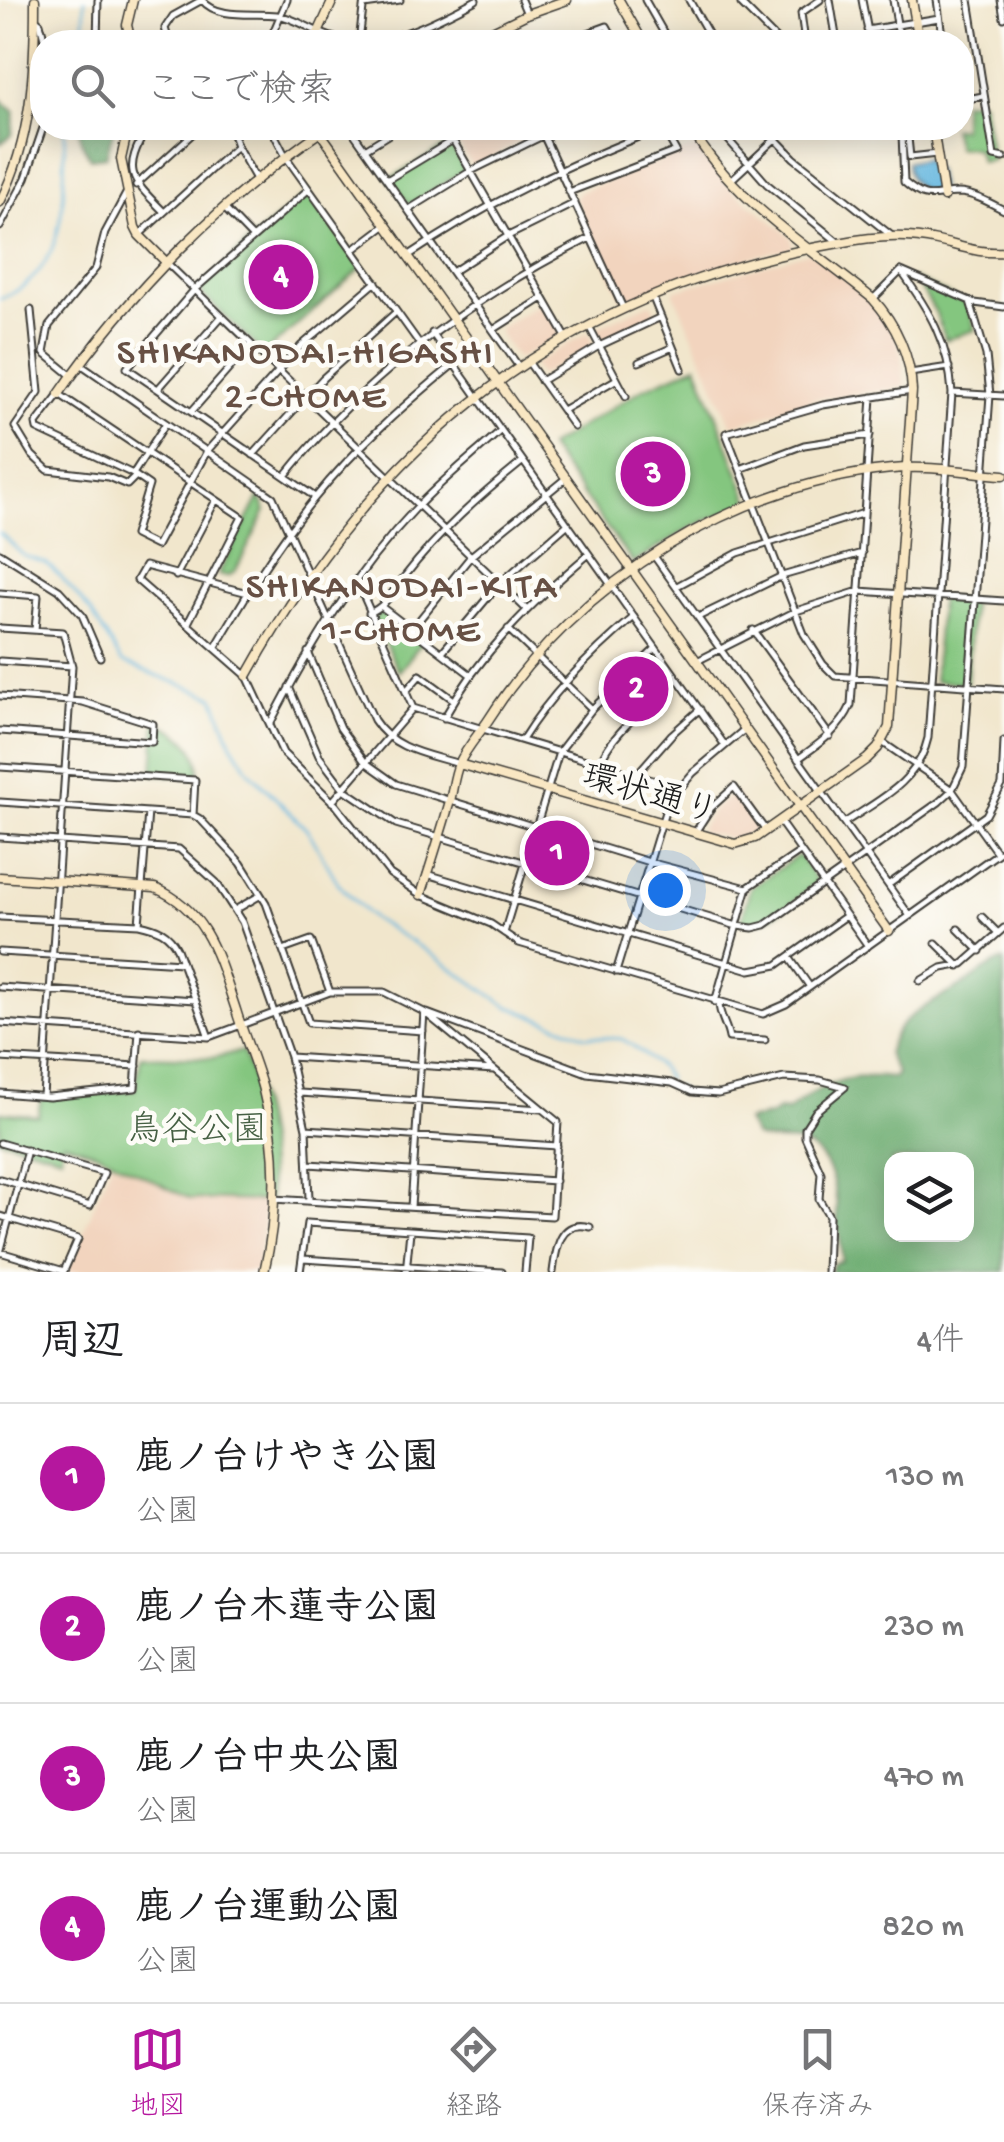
<!DOCTYPE html>
<html lang="ja">
<head>
<meta charset="utf-8">
<style>
  body { margin:0; font-family:"Gochi Hand","Klee One",sans-serif; background:#f2f2f2; color:#202124 }
  .controls { position:absolute; right:30px; bottom:30px; display:grid; overflow:hidden; border-radius:20px; box-shadow:0 5px 25px #0003 }
  .controls button { width:90px; height:90px; display:grid; place-items:center; padding:0; border:0; border-bottom:2px solid #e0e0e0; background:#fff; color:#202124; font:50px sans-serif }
  .you { position:absolute; left:665px; top:890px; width:35px; height:35px; margin:-25px; border:8px solid #fff; border-radius:50%; background:#1a73e8; box-shadow:0 0 0 15px #1a73e833 }
  .badge { display:grid; place-items:center; width:65px; height:65px; border-radius:50%; background:#b5179e; color:#fff; font-size:32px; font-weight:700 }
  .pin { position:absolute; translate:-50% -50%; border:5px solid #fff; box-shadow:0 2px 10px #0006 }
  .list { margin:0; padding:0; list-style:none }
  h2 { display:flex; justify-content:space-between; align-items:center; height:130px; margin:0; padding:0 40px; font-size:42px }
  h2 small { font-size:32px; font-weight:400; color:#757577 }
  .list li { display:grid; grid-template-columns:65px 1fr auto; gap:30px; align-items:center; box-sizing:border-box; height:150px; padding:0 40px; border-top:2px solid #e0e0e0 }
  .list b { display:block; font-size:38px; white-space:nowrap }
  .list p { margin:0; font-size:32px; white-space:nowrap; color:#757577 }
  .list em { font-size:32px; font-style:normal; color:#757577 }
  .icon { flex:none; width:55px; height:55px; fill:none; stroke:currentColor; stroke-width:2; stroke-linecap:round; stroke-linejoin:round }
  .map { position:relative; flex:none; width:1004px; height:1272px; overflow:hidden }
  .search { position:absolute; background:#fff; box-shadow:0 5px 25px #0003; left:30px; right:30px; top:30px; height:110px; display:flex; align-items:center; gap:25px; box-sizing:border-box; padding:0 35px; border-radius:40px; color:#757577; font-size:38px }
  .sheet { height:730px; background:#fff }
  nav { display:flex; justify-content:space-around; align-items:center; box-sizing:border-box; height:140px; border-top:2px solid #e0e0e0; background:#fff; font-size:28px; color:#757577 }
  nav a { display:grid; justify-items:center; gap:5px }
  nav .on { color:#b5179e }
  .map>svg:first-child { display:block }
  .built { fill:#f2d4be }
  .green { fill:#84c67f; stroke:#50714e; stroke-width:2.5 }
  .forest { fill:#6bab6e; stroke:#446445; stroke-width:2.5; fill-rule:evenodd }
  .water { fill:#63b6de; stroke:#40697d; stroke-width:2.5 }
  .lines { fill:none; stroke-linecap:round; stroke-linejoin:round }
  .stream { stroke:#63b6de; stroke-width:2.5 }
  .street-casing { stroke:#3c3a36; stroke-width:9 }
  .secondary-casing { stroke:#3c3a36; stroke-width:11 }
  .street { stroke:#fff; stroke-width:5 }
  .secondary { stroke:#f9e7c3; stroke-width:8 }
  .labels { text-anchor:middle; stroke-width:9; stroke-linejoin:round; paint-order:stroke }
  .street-label { font-size:35px; fill:#1c1c1c; stroke:#fdfcf7 }
  .park-label { font-size:35px; fill:#466044; stroke:#fdfcf7 }
  .neighbourhood-label { font-size:38px; letter-spacing:2.5px; fill:#675044; stroke:#fdfcf7 }
</style>
</head>
<body>
<div class="map">
<svg width="1004" height="1272" viewBox="0 0 1004 1272">
  <rect width="100%" height="100%" fill="#fdfcf7"/>
  <filter id="ink" filterUnits="userSpaceOnUse"><feTurbulence type="fractalNoise" baseFrequency=".01" numOctaves="2"/><feDisplacementMap in="SourceGraphic" scale="20" xChannelSelector="R" yChannelSelector="G"/><feConvolveMatrix kernelMatrix="1 2 1 2 8 2 1 2 1" color-interpolation-filters="sRGB"/></filter>
  <filter id="wash" filterUnits="userSpaceOnUse"><feTurbulence type="fractalNoise" baseFrequency=".0048" numOctaves="4" result="noise"/><feDisplacementMap in="SourceGraphic" scale="40" xChannelSelector="R" yChannelSelector="G"/><feGaussianBlur stdDeviation="2.25" result="paint"/><feColorMatrix in="noise" values="0 0 0 0 0 0 0 0 0 0 0 0 0 0 0 0 0 1.4 0 .05"/><feComposite in="paint" operator="in"/></filter>
  <g filter="url(#wash)">
    <rect width="100%" height="100%" fill="#f1e6cc"/>
    <!-- built -->
    <path class="built" d="M479,128H537L539,131L476,166L471,165L458,143L459,138Z
      M696,147L734,191L791,237L793,247L720,265L626,303L622,300L575,199L577,193Z
      M810,252L871,301L891,328L901,352L905,387L815,399L732,426L673,291Z
      M542,302L560,333L558,337L517,359L499,333L500,328Z
      M650,303L654,305L655,317L604,341L599,340L595,332L598,327Z
      M585,334H590L593,347L540,375L534,366L536,363Z
      M735,792L758,826L757,830L735,839L702,832L700,829L714,809Z
      M112,1162L190,1199L266,1202L257,1272H67Z"/>
    <!-- green -->
    <path class="green" d="M979,100L982,103L992,160L980,162L977,150L969,147L957,148L952,128H962V102Z
      M451,143L465,170L409,205L389,179Z
      M305,195L310,196L362,267L264,354L201,293L202,287L252,239Z
      M915,279L968,304L975,330L945,340L936,313Z
      M697,365L750,502L693,526L633,563L548,447L644,388Z
      M260,496L266,511L236,570L229,576L218,575Z
      M940,599L972,602L967,684L934,681Z
      M378,613H384L422,642L399,672L374,621Z
      M652,653H656L671,679L624,723L602,703Z
      M156,722C178,730 204,750 198,777L153,774Z
      M538,831L585,845L576,876L528,862Z
      M799,855L818,882C799,896 765,931 741,922L750,888Z
      M243,1051C263,1110 271,1138 269,1201L190,1199L98,1153L63,1142L61,1156L0,1139V1112L38,1116L41,1098L135,1090L141,1056L212,1058Z"/>
    <!-- forest -->
    <path class="forest" d="M0,99L15,112L12,135L0,144Z
      M79,128H114L106,156L90,158L81,141Z
      M1004,960V1272H831L833,1264L842,1261C843,1244 836,1229 837,1215C837,1190 830,1152 800,1143C787,1139 774,1144 755,1137L746,1121L772,1115L778,1110L787,1111C823,1083 846,1073 893,1078L897,1074L887,1054C896,1012 937,1003 969,981C982,972 990,965 1004,960ZM892,1160H966V1234H892Z"/>
    <!-- water -->
    <path class="water" d="M927,159L929,169H936L940,189L937,194C918,193 907,180 907,162Z"/>
    <g class="lines">
      <!-- stream -->
      <path class="stream" d="M83,42L85,0
        M0,299C72,271 63,191 65,128
        M0,533L24,556L46,563L62,578L91,612L122,662L214,697L231,742L249,771L309,832L339,885L372,918L425,950L507,1006L586,1036L622,1039L632,1045L660,1067L668,1080
        M674,1086L686,1095"/>
    </g>
  </g>
  <g filter="url(#ink)">
    <g class="lines">
      <!-- street casing -->
      <g class="street-casing">
        <path id="street" d="M521,0L527,14
          M645,0L669,42
          M689,0L713,42
          M742,0L741,4L779,42
          M830,0L837,42
          M862,0L870,42
          M893,0L900,42
          M937,0L943,42
          M969,0L994,156L1004,158
          M1001,0L1004,18
          M364,5L400,0
          M35,19L40,23L45,42
          M420,29L427,42
          M867,30L939,18
          M495,31L501,42
          M97,42L98,0
          M169,42L165,28L173,16L202,0C218,20 254,12 277,15C297,18 315,33 335,38C387,49 432,23 476,0
          M269,42L287,0
          M359,42L364,0
          M563,42L607,26L616,42
          M805,42L801,13L820,0
          M42,50L32,65L37,72L42,118
          M962,100L983,96
          M147,128C123,171 129,177 163,211
          M231,128L237,146L257,181
          M271,128L286,157L419,343
          M350,128L519,367
          M446,128L566,337
          M540,128L623,308
          M718,128L767,184L838,242
          M765,128L794,158L892,236
          M870,128L899,129L902,134L904,182C928,203 931,194 958,193C973,193 990,203 1004,210
          M907,128L910,157L937,154
          M365,149L399,128
          M387,180L473,128
          M730,181L775,139
          M136,185L199,128
          M309,189L195,289L127,368L315,497
          M569,192L676,151L663,128
          M224,208L252,237
          M408,210L471,171L559,128
          M0,227L26,178L43,128
          M139,235L237,146
          M353,250L386,225
          M408,256C491,200 569,164 661,128
          M167,263L526,609
          M452,272L508,236L575,203
          M653,298L682,369
          M873,299L901,271L975,303L1004,307
          M31,310L39,392L15,427L32,455L48,470L108,477L127,485L136,476
          M590,328L626,396
          M493,330L543,298
          M432,333L724,744
          M639,362L673,347
          M529,363L574,427
          M82,365L273,497L374,720C393,750 427,754 459,764
          M910,373L949,367
          M72,376L44,353L49,326L96,268L105,233L127,192
          M541,381L599,346L661,317
          M158,389L222,316
          M912,391L823,405L726,433L804,634L823,664L835,676L1004,689
          M952,393L1004,396
          M563,410L617,379
          M191,412L251,344
          M253,455L323,378L396,312
          M740,469L804,445L870,435
          M133,474L166,423
          M285,476C368,373 473,297 590,238
          M0,553L59,590L82,615L100,657
          M654,556L910,916
          M176,576L216,500
          M356,579L413,708L679,788
          M677,586L738,553L864,513
          M0,593L38,596L35,630
          M248,593L145,566L137,580L247,676L283,753L336,805L390,874L421,895L491,924L519,943L763,1014L786,1004L1004,849
          M383,608L471,675
          M369,613C386,607 393,590 405,576C439,532 480,496 522,462
          M698,617L782,576L862,553
          M188,623L242,517L59,394L36,424L37,429L133,474L149,485L134,535L156,546L207,451L301,346L376,282
          M0,628L63,632L72,666L43,1096
          M508,629L592,709
          M411,630L471,556L566,478
          M753,630L830,736
          M215,648C245,597 276,545 314,499C355,448 404,405 454,364
          M308,652L340,728L365,762L396,784L649,862L747,888L800,852
          M442,652L499,584L568,524
          M0,661L72,666
          M697,661L796,611L859,591L1004,601
          M289,687L319,756L344,789L396,824L737,926L753,928L765,925L939,802L952,790L963,767L990,395L986,355L970,301
          M407,690L420,675L454,700
          M0,696L83,702L153,724L152,742L0,731
          M444,718C480,653 532,602 589,554
          M270,724C310,646 355,572 416,508C442,480 473,456 501,430
          M522,740C552,692 591,653 634,617
          M882,742L952,790L997,853
          M798,759C820,743 840,730 851,705L872,397
          M600,764C608,736 655,698 678,679
          M0,767L195,780L193,815
          M636,775L672,734L700,709
          M0,802L193,815L200,819L241,863L266,903L309,1023L423,1031
          M332,802L413,708
          M780,822L868,946
          M844,823C879,800 918,782 928,738L952,393C949,343 929,310 901,271
          M696,831L711,808L734,787L766,831
          M0,837L179,849L216,882L242,922L290,1057L306,1129L309,1199
          M427,874L750,970L777,965L846,916
          M888,885L986,815L1002,785L1004,741
          M235,910L261,895
          M0,917L139,924C157,928 169,932 177,949L209,1037
          M982,917L997,932
          M139,924L148,812
          M958,929L980,951
          M504,933L559,752L592,709L656,648
          M936,943L959,966
          M283,950L311,940L330,992
          M0,952L182,963
          M789,957L810,987
          M616,972L668,802L693,773L745,729
          M920,981L942,968L963,964L1004,928
          M0,987L195,1000
          M715,1002L747,890
          M719,1003C719,1016 727,1025 729,1038L765,1040
          M427,1013L587,1073L672,1083L692,1092L718,1094L784,1078L820,1080L845,1087
          M0,1023L209,1037L330,992H384L424,1012L558,1122L552,1216L273,1199
          M290,1057L494,1070
          M0,1058L137,1066
          M0,1093L49,1097L135,1088L139,1031
          M300,1093L541,1109
          M306,1129L557,1146
          M0,1143L104,1173L90,1206L0,1179
          M309,1164L555,1181
          M411,1207L424,1012
          M0,1216L78,1239L64,1271L0,1252
          M0,1253L27,1150
          M303,1259L502,1272
          M300,1272L307,1223L528,1238L525,1272
          M406,1272L410,1231
          M553,1272C556,1248 560,1219 590,1227
          M827,1272L829,1216L819,1199L821,1173L805,1137V1128L816,1111L845,1087"/>
      </g>
      <!-- secondary casing -->
      <g class="secondary-casing">
        <path id="secondary" d="M619,0L643,42
          M912,0L919,42
          M131,42L127,25L133,0
          M314,42L333,0
          M470,42L527,14L567,0
          M128,128L121,159L135,227L139,235L167,263
          M317,128L889,931
          M933,128L944,197
          M0,202C32,139 35,70 35,0
          M59,394C130,291 222,199 326,128
          M247,676C380,437 566,291 839,243C869,237 906,234 937,241C960,246 980,254 1004,252
          M459,764L735,844L755,838L867,759L878,748L889,727L912,391C911,357 896,324 873,299C809,247 732,200 691,128
          M0,877L155,888C208,910 219,960 236,1010C244,1037 256,1063 263,1090C278,1148 278,1214 264,1272
          M421,895C431,864 441,832 450,801C453,789 454,775 459,764C466,748 480,733 489,719C577,581 739,479 905,468C937,466 972,473 1004,475"/>
      </g>
      <!-- street -->
      <use href="#street" class="street"/>
      <!-- secondary -->
      <use href="#secondary" class="secondary"/>
    </g>
  </g>
  <g class="labels">
    <!-- street labels -->
    <g class="street-label">
      <text transform="translate(651 792) rotate(16)" y="12">環状通り</text>
    </g>
    <!-- park labels -->
    <g class="park-label">
      <text x="197" y="1139">鳥谷公園</text>
    </g>
    <!-- neighbourhood labels -->
    <g class="neighbourhood-label">
      <text x="306" y="362">SHIKANODAI-HIGASHI<tspan x="306" dy="44">2-CHOME</tspan></text>
      <text x="402" y="596">SHIKANODAI-KITA<tspan x="402" dy="44">1-CHOME</tspan></text>
    </g>
  </g>
</svg>
<div class="controls">
<button><svg class="icon" aria-label="layers" viewBox="0 0 24 24"><path d="M12 4l9 5-9 5-9-5zM3 14l9 5 9-5"/></svg></button>
</div>
<div class="you"></div>
<div class="pin badge" style="left:557px;top:853px">1</div>
<div class="pin badge" style="left:636px;top:689px">2</div>
<div class="pin badge" style="left:653px;top:474px">3</div>
<div class="pin badge" style="left:281px;top:277px">4</div>
<div class="search"><svg class="icon" aria-label="search" viewBox="0 0 24 24"><circle cx="10" cy="10" r="6"/><path d="M15 15l6 6"/></svg>ここで検索</div>
</div>
<section class="sheet">
<h2>周辺<small>4件</small></h2>
<ul class="list">
<li><span class="badge">1</span><div><b>鹿ノ台けやき公園</b><p>公園</p></div><em>130 m</em></li>
<li><span class="badge">2</span><div><b>鹿ノ台木蓮寺公園</b><p>公園</p></div><em>230 m</em></li>
<li><span class="badge">3</span><div><b>鹿ノ台中央公園</b><p>公園</p></div><em>470 m</em></li>
<li><span class="badge">4</span><div><b>鹿ノ台運動公園</b><p>公園</p></div><em>820 m</em></li>
</ul>
</section>
<nav>
<a class="on"><svg class="icon" aria-label="map" viewBox="0 0 24 24"><path d="M3 6l6-2 6 2 6-2v14l-6 2-6-2-6 2zM9 4v14M15 6v14"/></svg>地図</a>
<a><svg class="icon" aria-label="directions" viewBox="0 0 24 24"><path d="M12 3l9 9-9 9-9-9zM9 14v-3h6M13 9l2 2-2 2"/></svg>経路</a>
<a><svg class="icon" aria-label="saved" viewBox="0 0 24 24"><path d="M7 4h10v16l-5-4-5 4z"/></svg>保存済み</a>
</nav>
</body>
</html>
